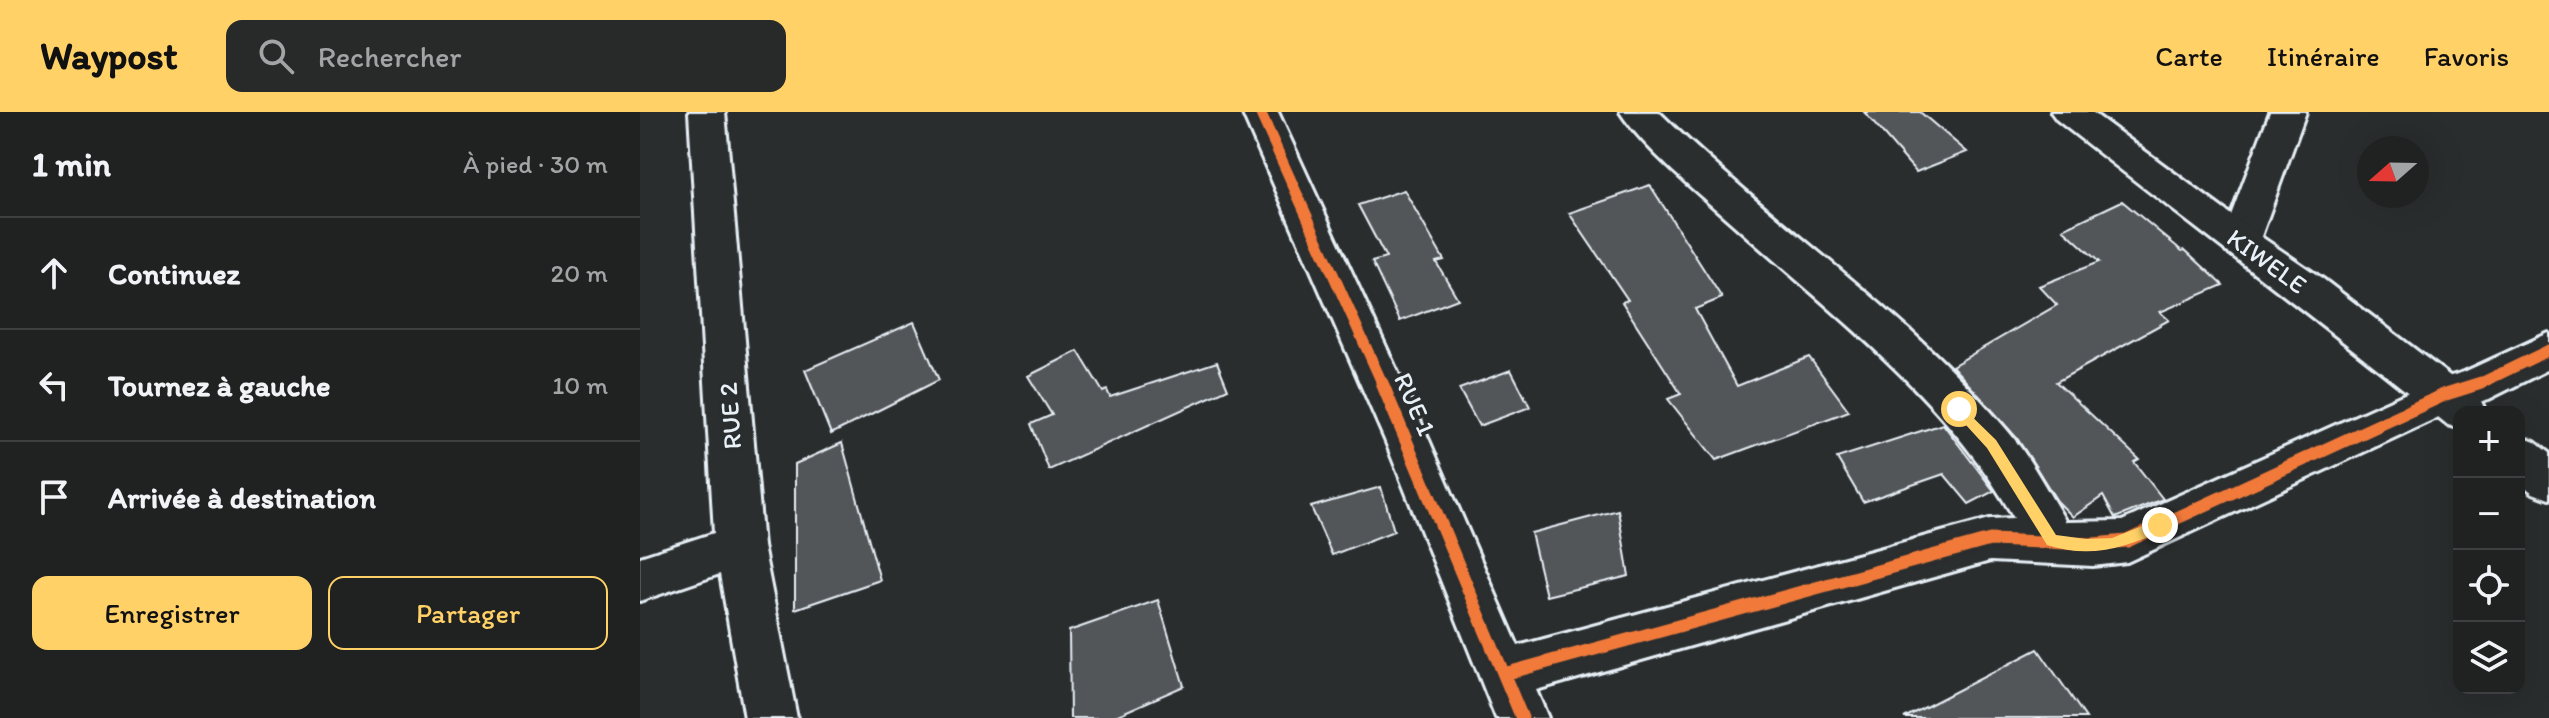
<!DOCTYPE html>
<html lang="fr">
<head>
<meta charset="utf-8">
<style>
  body { margin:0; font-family:Itim,sans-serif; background:#282a2a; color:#f1f3f6 }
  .controls { position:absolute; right:24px; bottom:24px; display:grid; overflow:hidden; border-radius:16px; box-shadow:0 8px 32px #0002 }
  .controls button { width:72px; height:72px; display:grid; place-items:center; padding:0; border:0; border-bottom:2px solid #3d3f40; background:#202222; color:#f1f3f6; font:40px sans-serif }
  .compass { position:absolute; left:1717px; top:24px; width:72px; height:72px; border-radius:50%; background:#202222; box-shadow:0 8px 32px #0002; rotate:250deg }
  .stop { position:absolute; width:24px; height:24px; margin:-18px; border:6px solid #ffd166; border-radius:50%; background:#fff }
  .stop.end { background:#ffd166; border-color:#fff; box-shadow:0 2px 8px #0008 }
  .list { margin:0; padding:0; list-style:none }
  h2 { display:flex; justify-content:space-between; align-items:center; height:104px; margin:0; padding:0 32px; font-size:34px }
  h2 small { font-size:26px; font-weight:400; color:#a2a4a5 }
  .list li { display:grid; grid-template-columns:52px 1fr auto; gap:24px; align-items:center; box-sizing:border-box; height:112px; padding:0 32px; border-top:2px solid #3d3f40 }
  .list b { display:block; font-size:30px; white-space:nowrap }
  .list em { font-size:26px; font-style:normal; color:#a2a4a5 }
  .actions { display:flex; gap:16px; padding:24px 32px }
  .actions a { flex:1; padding:18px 0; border:2px solid #ffd166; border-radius:16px; text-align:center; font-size:28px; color:#ffd166 }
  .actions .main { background:#ffd166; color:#111 }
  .icon { flex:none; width:44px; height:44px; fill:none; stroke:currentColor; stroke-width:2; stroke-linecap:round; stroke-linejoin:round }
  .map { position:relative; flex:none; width:1909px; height:606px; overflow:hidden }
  header { display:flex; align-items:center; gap:48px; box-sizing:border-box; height:112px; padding:0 40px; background:#ffd166; color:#111 }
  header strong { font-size:38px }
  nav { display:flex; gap:44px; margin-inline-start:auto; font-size:28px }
  .search { width:560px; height:72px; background:#282a2a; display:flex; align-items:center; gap:20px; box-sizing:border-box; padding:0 28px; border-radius:16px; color:#a2a4a5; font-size:30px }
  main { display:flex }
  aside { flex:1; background:#202222 }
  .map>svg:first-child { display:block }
  .building { fill:#535759; stroke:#e8f1f8; stroke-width:2 }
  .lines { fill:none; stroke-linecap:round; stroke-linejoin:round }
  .minor-casing { stroke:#e8f1f8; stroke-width:6 }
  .tertiary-casing { stroke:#e8f1f8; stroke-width:6 }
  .minor { fill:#2a2d2e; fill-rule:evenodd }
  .tertiary { fill:#2a2d2e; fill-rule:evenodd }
  .cycleway-far1-casing { stroke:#2a2d2e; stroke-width:15 }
  .cycleway-casing { stroke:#2a2d2e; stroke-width:18 }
  .cycleway-far1 { stroke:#f17a3a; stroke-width:11 }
  .cycleway { stroke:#f17a3a; stroke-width:13 }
  .route { fill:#ffd166 }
  .labels { text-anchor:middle; stroke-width:7; stroke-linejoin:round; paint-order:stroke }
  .street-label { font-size:26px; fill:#e8f1f8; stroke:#2a2d2e }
</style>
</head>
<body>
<header>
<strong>Waypost</strong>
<div class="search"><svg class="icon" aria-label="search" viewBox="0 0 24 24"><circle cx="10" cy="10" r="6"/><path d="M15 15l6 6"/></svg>Rechercher</div>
<nav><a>Carte</a><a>Itinéraire</a><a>Favoris</a></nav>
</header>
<main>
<aside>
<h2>1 min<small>À pied · 30 m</small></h2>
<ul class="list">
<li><svg class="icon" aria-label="ahead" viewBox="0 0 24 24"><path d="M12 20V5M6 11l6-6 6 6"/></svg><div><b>Continuez</b></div><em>20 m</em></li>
<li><svg class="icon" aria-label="left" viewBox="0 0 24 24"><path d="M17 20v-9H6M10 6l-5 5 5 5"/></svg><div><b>Tournez à gauche</b></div><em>10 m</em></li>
<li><svg class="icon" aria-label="arrive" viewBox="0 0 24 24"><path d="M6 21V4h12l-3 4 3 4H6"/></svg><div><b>Arrivée à destination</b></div></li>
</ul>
<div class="actions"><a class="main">Enregistrer</a><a>Partager</a></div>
</aside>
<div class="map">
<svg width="1909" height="606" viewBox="0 0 1909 606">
  <rect width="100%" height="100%" fill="#2a2d2e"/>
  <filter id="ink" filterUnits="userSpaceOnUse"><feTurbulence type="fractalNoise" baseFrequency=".0125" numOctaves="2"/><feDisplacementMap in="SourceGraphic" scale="16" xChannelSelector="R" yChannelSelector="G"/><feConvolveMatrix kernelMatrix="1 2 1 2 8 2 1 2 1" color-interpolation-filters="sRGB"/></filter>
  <g filter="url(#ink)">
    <!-- building -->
    <path class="building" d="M1224,0H1280L1327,40L1276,60Z
      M1010,73L1082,186L1055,197L1097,274L1169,245L1209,299L1076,348L1028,287L1041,282L982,190L988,188L929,101Z
      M764,78L804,148L796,150L818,187L760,209L732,150L746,146L718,93Z
      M1482,89L1542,139L1545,138L1583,173L1520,200L1529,208L1416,270L1499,347L1494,350L1523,387L1475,406L1463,384L1433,405L1417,389L1377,326L1312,254L1417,193L1399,174L1459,150L1423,117Z
      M274,210L299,268L191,322L165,258Z
      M438,239L463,280L467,278L470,285L577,250L588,277L409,358L391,312L412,303L388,264Z
      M871,258L890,295L839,314L819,277Z
      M1303,312L1354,379L1329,392L1304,362L1223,390L1197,346Z
      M202,331L240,468L155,497V352Z
      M741,375L754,419L692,443L671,395Z
      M978,398L989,464L906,484L891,421Z
      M518,488L544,574L471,606H430L429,519Z
      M1398,537L1446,606H1264Z"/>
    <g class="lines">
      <!-- minor casing -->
      <g class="minor-casing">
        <path id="minor" d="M49,0H85L123,434L157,606H105L80,462L0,489V445L74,421Z
          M602,0H638L789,328L878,534L1350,407L1374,406C1307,286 1193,202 1093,112C1058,81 1005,38 980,0H1019C1130,110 1265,197 1366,317C1390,345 1407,379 1426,410L1482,409L1791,270L1824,260L1909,221V257L1849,287L1816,297L1487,450L1453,454L1350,449L896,578L908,606H856L745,328Z
          M1630,0H1666L1619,130L1614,140L1600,144L1586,140L1581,130Z"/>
      </g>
      <!-- tertiary casing -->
      <g class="tertiary-casing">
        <path id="tertiary" d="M1411,0H1452L1614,120L1683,167L1840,287L1846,300H1819V316L1808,313C1680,209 1547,110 1417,8Z
          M1879,324L1895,330L1909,341V387L1893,381L1879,370Z"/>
      </g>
      <!-- minor -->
      <use href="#minor" class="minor"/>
      <!-- tertiary -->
      <use href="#tertiary" class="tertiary"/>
      <!-- cycleway-far1 casing -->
      <g class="cycleway-far1-casing">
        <path id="cycleway-far1" d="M620,0L743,273
          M1837,273L1909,238"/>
      </g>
      <!-- cycleway casing -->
      <g class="cycleway-casing">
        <path id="cycleway" d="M742,271L882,606
          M864,562L1350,428L1453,432L1487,429L1806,282L1841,271"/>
      </g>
      <!-- cycleway-far1 -->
      <use href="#cycleway-far1" class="cycleway-far1"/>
      <!-- cycleway -->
      <use href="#cycleway" class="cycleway"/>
    </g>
  </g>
  <!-- route -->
  <path class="route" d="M1319,292L1356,328L1416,423L1446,427L1472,426L1520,407L1527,413L1525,417C1486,436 1450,447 1407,433L1347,336L1315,301V293Z"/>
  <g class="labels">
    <!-- street labels -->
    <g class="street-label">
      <text transform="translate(1627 149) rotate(36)" y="9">KIWELE</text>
      <text transform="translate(775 292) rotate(66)" y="9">RUE 1</text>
      <text transform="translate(90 304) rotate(-94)" y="9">RUE 2</text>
    </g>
  </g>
</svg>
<div class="controls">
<button>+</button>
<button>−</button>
<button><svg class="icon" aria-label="locate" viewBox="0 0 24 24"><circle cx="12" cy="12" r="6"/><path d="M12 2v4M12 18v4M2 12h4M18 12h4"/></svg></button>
<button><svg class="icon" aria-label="layers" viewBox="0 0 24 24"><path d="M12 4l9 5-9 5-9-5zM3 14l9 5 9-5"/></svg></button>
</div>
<svg class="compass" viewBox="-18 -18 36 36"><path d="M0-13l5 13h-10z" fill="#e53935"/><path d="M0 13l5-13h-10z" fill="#a2a4a5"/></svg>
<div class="stop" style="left:1319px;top:297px"></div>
<div class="stop end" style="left:1520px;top:413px"></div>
</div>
</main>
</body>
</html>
